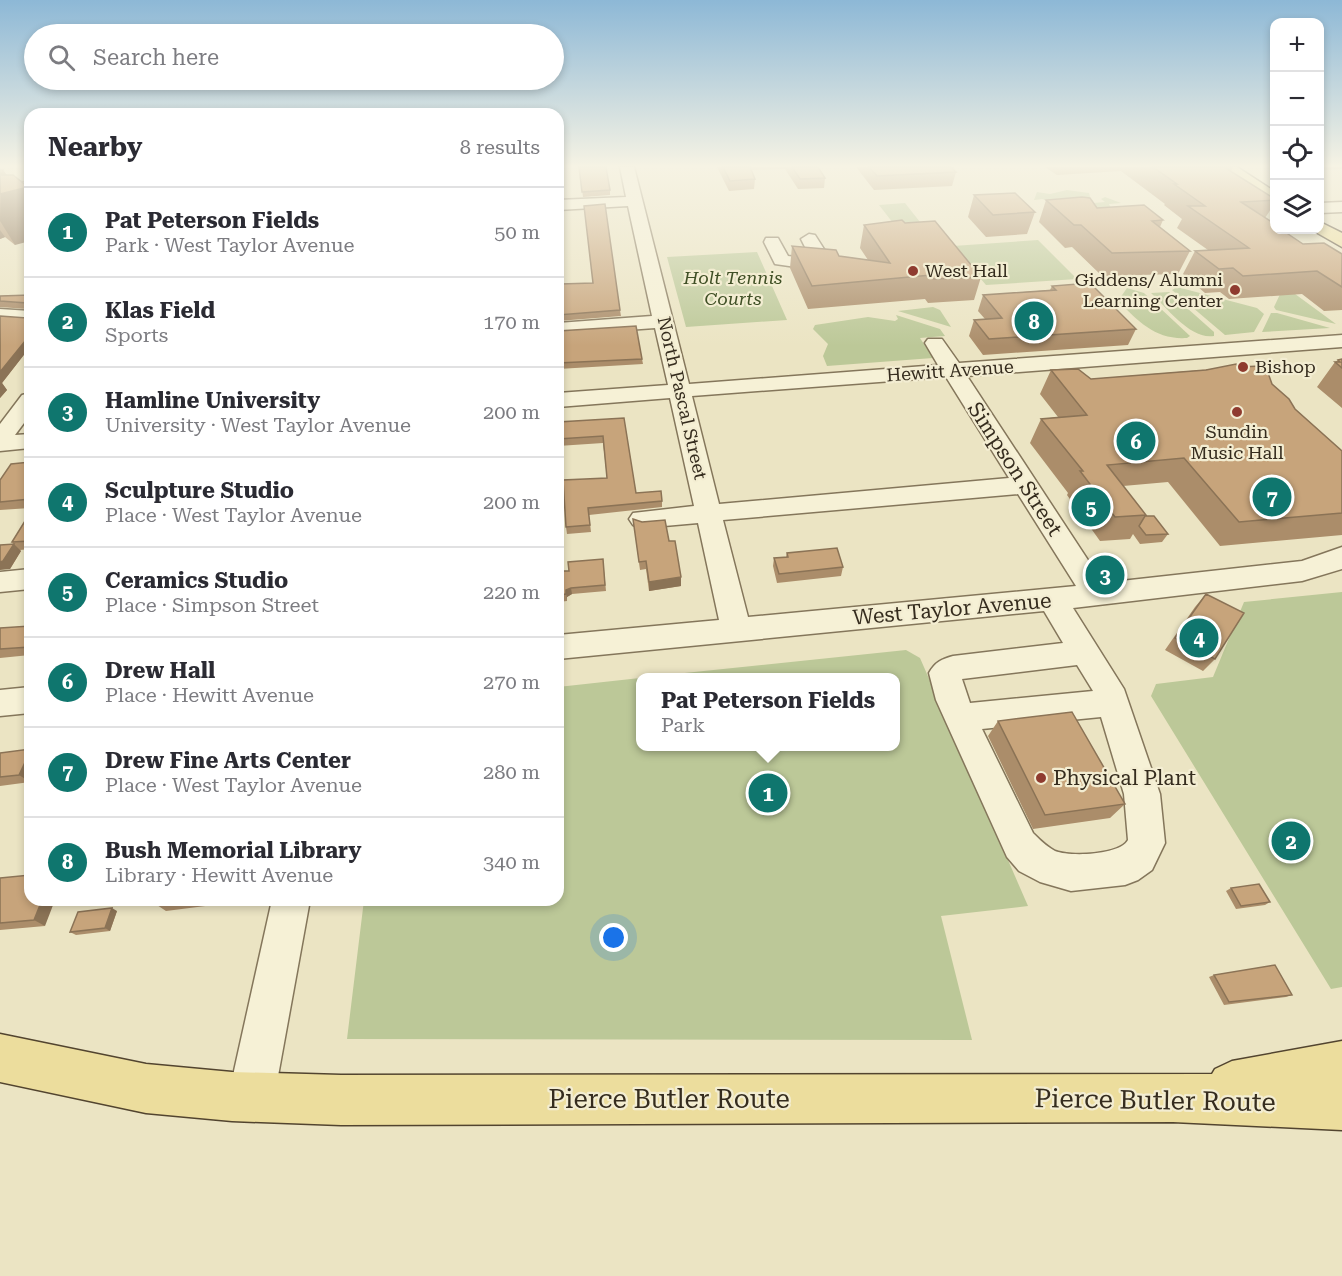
<!DOCTYPE html>
<html lang="en">
<head>
<meta charset="utf-8">
<style>
  body { margin:0; font-family:"Roboto Serif",serif; background:#f7f7f7; color:#2b2b33 }
  .controls { position:absolute; right:18px; top:18px; display:grid; overflow:hidden; border-radius:12px; box-shadow:0 3px 9px #0003 }
  .controls button { width:54px; height:54px; display:grid; place-items:center; padding:0; border:0; border-bottom:2px solid #e1e1e2; background:#fff; color:#2b2b33; font:30px sans-serif }
  .you { position:absolute; left:614px; top:938px; width:21px; height:21px; margin:-15px; border:4px solid #fff; border-radius:50%; background:#1a73e8; box-shadow:0 0 0 9px #1a73e833 }
  .badge { display:grid; place-items:center; width:39px; height:39px; border-radius:50%; background:#0f766e; color:#fff; font-size:20px; font-weight:700 }
  .pin { position:absolute; translate:-50% -50%; border:3px solid #fff; box-shadow:0 2px 6px #0006 }
  .popup { position:absolute; left:636px; top:673px; width:264px; height:78px; box-sizing:border-box; display:grid; place-content:center; border-radius:12px; background:#fff; filter:drop-shadow(0 2px 4px #0005); font-size:20px; white-space:nowrap; color:#7c7c81 }
  .popup b { font-size:22px; color:#2b2b33 }
  .popup::after { content:''; position:absolute; left:50%; top:100%; margin-left:-12px; border:12px solid transparent; border-top-color:#fff }
  .list { margin:0; padding:0; list-style:none }
  h2 { display:flex; justify-content:space-between; align-items:center; height:78px; margin:0; padding:0 24px; font-size:26px }
  h2 small { font-size:20px; font-weight:400; color:#7c7c81 }
  .list li { display:grid; grid-template-columns:39px 1fr auto; gap:18px; align-items:center; box-sizing:border-box; height:90px; padding:0 24px; border-top:2px solid #e1e1e2 }
  .list b { display:block; font-size:22px; white-space:nowrap }
  .list p { margin:0; font-size:20px; white-space:nowrap; color:#7c7c81 }
  .list em { font-size:20px; font-style:normal; color:#7c7c81 }
  .icon { flex:none; width:33px; height:33px; fill:none; stroke:currentColor; stroke-width:2; stroke-linecap:round; stroke-linejoin:round }
  .map { position:relative; flex:none; width:1342px; height:1276px; overflow:hidden }
  .search { position:absolute; background:#fff; box-shadow:0 3px 9px #0003; left:24px; top:24px; width:540px; height:66px; display:flex; align-items:center; gap:15px; box-sizing:border-box; padding:0 21px; border-radius:33px; color:#7c7c81; font-size:22px }
  .panel { position:absolute; background:#fff; box-shadow:0 3px 9px #0003; left:24px; top:108px; width:540px; height:798px; border-radius:18px }
  .map>svg:first-child { display:block }
  .green { fill:#bcc898 }
  .lines { fill:none; stroke-linecap:round; stroke-linejoin:round }
  .minor-casing { stroke:#84765b; stroke-width:3 }
  .major-casing { stroke:#52442f; stroke-width:3 }
  .minor { fill:#f6f1d6; fill-rule:evenodd }
  .major { fill:#ecdd9d; fill-rule:evenodd }
  .wall { fill:#ab8d6a }
  .shaded-wall { fill:#8b7356 }
  .building { fill:#c7a47b; stroke:#8b7356; stroke-width:1.5 }
  .poi-dot { fill:#8f3b2f; stroke:#f3edd2; stroke-width:2 }
  .labels { text-anchor:middle; stroke-width:4.5; stroke-linejoin:round; paint-order:stroke }
  .far-poi-label { font-size:18px; fill:#352c1e; stroke:#f3edd2; text-anchor:start }
  .far-park-label { font-size:18px; font-style:italic; fill:#405026; stroke:#f3edd2 }
  .far-street-label { font-size:18px; fill:#352c1e; stroke:#f3edd2 }
  .street-label { font-size:21px; fill:#352c1e; stroke:#f3edd2 }
  .poi-label { font-size:21px; fill:#352c1e; stroke:#f3edd2; text-anchor:start }
  .near-street-label { font-size:26px; fill:#352c1e; stroke:#f3edd2 }
</style>
</head>
<body>
<div class="map">
<svg width="1342" height="1276" viewBox="0 0 1342 1276">
  <rect width="100%" height="100%" fill="#ebe4c3"/>
  <!-- green -->
  <path class="green" d="M1067,190L1089,193L1090,197L1085,198L1093,203L1105,202L1101,199L1105,197L1121,203L1109,204L1114,214L1042,199L1034,200L1037,192L1050,194Z
    M905,203L920,222L893,223L879,205Z
    M1038,240L1077,279L986,285L953,246Z
    M757,252L787,320L686,327L667,257Z
    M1177,287L1257,308L1264,314L1254,332L1225,335L1172,290Z
    M1127,288L1144,293L1190,336L1187,338C1156,340 1139,322 1118,301Z
    M1282,290L1291,291L1336,324L1276,310L1274,307Z
    M1169,292L1214,332V336C1191,340 1167,308 1151,293Z
    M933,307L940,310L951,327L898,311Z
    M1271,313H1277L1330,328L1262,332Z
    M896,315L940,329L945,336L920,338L933,358L827,366L823,356L828,344L813,329L815,325L868,317L895,321L898,319Z
    M1342,592V987L1331,989L1151,696L1156,684L1213,677L1244,602Z
    M906,650L920,658L1028,906L941,916L972,1040L347,1039L364,900H558V687L640,678V746H896V678L646,677Z"/>
  <g class="lines">
    <!-- minor casing -->
    <g class="minor-casing">
      <path id="minor" d="M620,167H634L689,384L938,365L925,343L928,339H942L959,363L1342,335V347L967,376L1103,583L1302,561L1342,547V569L1302,581L1073,608L1124,689L1160,794L1165,843L1152,870L1138,880L1125,885L1071,891L1040,882L1019,871L1007,857L936,700L929,673C935,662 942,659 953,656L1063,643L1044,611L558,659V635L719,620L698,523L642,528L633,525L629,519L633,513L694,506L670,398L558,407V393L668,385L655,328L558,335V323L652,316L628,206L558,210V200L626,197ZM946,377L1009,478L719,504L692,396ZM1018,494L1076,586L748,617L723,520ZM1077,665L1093,691L970,703L962,679ZM1101,717L1124,794L1128,840C1120,855 1070,857 1055,851C1046,846 1040,840 1033,833L982,729Z
        M30,182V192L0,193V183Z
        M1342,202V212L1320,213V203Z
        M809,234L815,235L829,257L823,269L817,270L775,264L764,242L766,238H778L788,256L811,259L801,239Z
        M0,309L30,311V323L0,321Z
        M30,393V415L15,435L30,434V448L0,451V424L22,395Z
        M30,569V589L0,592V572Z
        M30,687V713L0,716V690Z
        M272,900H310L274,1098L267,1114L251,1121L235,1114L228,1098Z"/>
    </g>
    <!-- major casing -->
    <g class="major-casing">
      <path id="major" d="M1218,167H1237L1274,191V203L1268,202Z
        M1320,222L1342,233V247L1314,231L1320,230Z
        M0,1034L146,1064L232,1072L341,1075L1212,1074L1215,1069L1232,1061L1342,1041V1130L1173,1122L341,1125L232,1121L146,1113L0,1082Z"/>
    </g>
    <!-- minor -->
    <use href="#minor" class="minor"/>
    <!-- major -->
    <use href="#major" class="major"/>
  </g>
  <!-- wall -->
  <path class="wall" d="M579,167L610,190V195L583,197Z
    M717,167H818L825,178L824,188L798,189L785,169L751,170L755,179L754,189L729,191Z
    M856,167H954L953,169L956,172L952,186L874,190Z
    M1045,167H1233L1231,172L1275,199V203L1265,218L1303,244L1342,254V310L1324,311L1302,294L1229,299L1220,292L1205,293L1183,274L1195,251L1208,250L1177,228L1182,219L1164,205L1165,204L1121,171L1057,175Z
    M1320,167H1342V169L1320,170Z
    M0,170H3L7,175L15,245L5,237L0,239Z
    M974,195L1035,212L1027,234L986,237L968,217Z
    M1046,200L1097,208L1163,220L1160,227L1190,251L1178,274L1102,276L1072,247L1065,248L1039,222Z
    M905,223L981,277L974,300L928,303L925,299L808,309L790,268L792,246L839,256L868,260L860,248L864,225Z
    M558,260L560,284L620,310L621,316L558,321Z
    M1052,286L1136,329L1128,345L983,355L969,336L974,320L985,319L978,311L983,295L1050,290Z
    M30,295V347L2,383L7,390L0,398V316L27,318V309L0,307V296Z
    M558,331L642,359L643,364L558,369Z
    M1342,359V408L1317,387L1335,362L1338,360Z
    M1238,367L1272,384L1295,409L1342,451V535L1220,546L1168,482L1123,486L1146,515L1145,516L1168,534L1162,542L1140,544L1133,534L1130,539L1100,541L1067,495L1068,493L1030,443L1041,419L1058,417L1040,394L1051,370L1091,379Z
    M624,418L636,493L662,501V507L589,515L591,532L567,534L566,527L607,478L603,443L558,446V422Z
    M30,462V508L0,510V480Z
    M30,513V549L20,550L21,551L10,569L13,544L12,542Z
    M633,519L669,541L681,577V586L649,591L646,569L640,570Z
    M787,553L843,567L841,576L777,583L773,566L774,558L786,557Z
    M603,559L606,591L572,594L567,597V601L558,602V571H569Z
    M1206,594L1215,659L1203,671L1165,650L1195,607Z
    M30,626V655L0,658V628Z
    M998,721L1125,804L1110,818L1033,829L988,736Z
    M0,753L30,782L0,786Z
    M0,878L45,926L0,930Z
    M1231,888L1270,902L1265,905L1236,909L1226,891Z
    M158,900H230L229,903L166,911L157,905Z
    M117,911L110,931L76,935L70,932Z
    M1214,975L1292,995L1286,997L1224,1005L1209,977Z"/>
  <!-- shaded-wall -->
  <path class="shaded-wall" d="M3,170L16,190L28,187L30,191V241L15,245L0,221L1,175Z
    M0,230L5,237L0,239Z
    M30,335V347L2,383L7,390L0,398V372Z
    M14,544L21,551L10,569L0,570V562Z
    M681,577V586L649,591V582Z
    M571,588L572,594L567,597V601L566,590Z
    M30,752V782L19,775Z
    M42,900H55L45,926L34,920Z
    M112,908L117,911L110,931L105,928Z"/>
  <!-- building -->
  <path class="building" d="M579,167H606L610,190L582,192Z
    M723,167H750L755,179L730,181Z
    M792,167H818L825,178L800,179Z
    M869,167H951L956,172L877,176Z
    M1153,167H1224L1275,199V200L1241,202L1275,224V230H1282L1303,244L1324,243L1342,254V287L1317,271L1243,276L1233,268L1219,269L1195,251L1249,248L1188,206H1205L1174,184H1177Z
    M0,170H3L1,175H13L28,187L0,194Z
    M1015,193L1035,212L993,215L974,195Z
    M1082,197L1090,198L1097,208L1144,205L1163,220L1152,221L1190,251L1112,253L1081,225H1074L1046,200Z
    M605,204L620,310L558,315V262L560,284L593,283L584,206Z
    M902,220L905,223L935,221L981,277L934,279L931,275L812,286L792,246L836,250L839,256L890,263L864,225Z
    M1090,283L1136,329L989,339L974,320L1002,318L983,295L1056,290L1052,286Z
    M30,295V335L0,372V316L27,318V303L0,301V296Z
    M636,326L642,359L558,363V331Z
    M1342,359V368L1335,362H1340L1338,360Z
    M1236,364L1238,367L1261,366L1267,370L1272,384L1289,399L1295,409L1342,451V513L1239,522L1184,458L1107,465L1146,515L1115,517L1080,471H1083L1041,419L1087,415L1051,370L1078,369L1091,379L1206,370Z
    M624,418L636,493L661,491L662,501L588,508L590,525L566,527L563,480L607,478L603,436L558,439V422Z
    M30,462V499L0,502V480L11,464Z
    M30,513V541L12,542Z
    M1145,516H1154L1168,534L1146,535L1139,526Z
    M633,519L642,522L665,520L669,541H675L681,577L649,582L646,561L639,562Z
    M14,544L3,561L0,562V545Z
    M837,548L843,567L779,574L774,558L788,557L787,553Z
    M603,559L605,585L571,588L566,590V594L558,595V571H569L568,562Z
    M1206,594L1244,613L1215,659L1175,638Z
    M30,626V647L0,649V628Z
    M1072,712L1125,804L1045,815L998,721Z
    M30,749V752L19,775L0,777V753Z
    M30,875V900H42L34,920L0,923V878Z
    M1259,884L1270,902L1241,906L1231,888Z
    M158,900H198L157,905Z
    M112,908L105,928L70,932L78,912Z
    M1275,965L1292,995L1229,1002L1214,975Z"/>
  <!-- sky -->
  <linearGradient id="sky" x2="0" y2="1"><stop stop-color="#8db8d6"/><stop offset="0.48" stop-color="#f6f3e4"/><stop offset="1" stop-color="#f6f3e4" stop-opacity="0"/></linearGradient>
  <rect width="1342" height="346" fill="url(#sky)"/>
  <!-- markers -->
  <g class="poi-dot">
    <circle cx="913" cy="271" r="6"/>
    <circle cx="1235" cy="290" r="6"/>
    <circle cx="1243" cy="367" r="6"/>
    <circle cx="1237" cy="412" r="6"/>
    <circle cx="1041" cy="778" r="6"/>
  </g>
  <g class="labels">
    <!-- far-poi labels -->
    <g class="far-poi-label">
      <text x="925" y="277">West Hall</text>
      <text x="1223" y="286" text-anchor="end">Giddens/ Alumni<tspan x="1223" dy="21">Learning Center</tspan></text>
      <text x="1255" y="373">Bishop</text>
      <text x="1237" y="438" text-anchor="middle">Sundin<tspan x="1237" dy="21">Music Hall</tspan></text>
    </g>
    <!-- far-park labels -->
    <g class="far-park-label">
      <text x="733" y="284">Holt Tennis<tspan x="733" dy="21">Courts</tspan></text>
    </g>
    <!-- far-street labels -->
    <g class="far-street-label">
      <text transform="translate(950 371) rotate(-4)" y="6">Hewitt Avenue</text>
      <text transform="translate(682 398) rotate(77)" y="6">North Pascal Street</text>
    </g>
    <!-- street labels -->
    <g class="street-label">
      <text transform="translate(1015 469) rotate(57)" y="7">Simpson Street</text>
      <text transform="translate(952 609) rotate(-5)" y="7">West Taylor Avenue</text>
    </g>
    <!-- poi labels -->
    <g class="poi-label">
      <text x="1053" y="785">Physical Plant</text>
    </g>
    <!-- near-street labels -->
    <g class="near-street-label">
      <text x="669" y="1108">Pierce Butler Route</text>
      <text transform="translate(1155 1100) rotate(1)" y="9">Pierce Butler Route</text>
    </g>
  </g>
</svg>
<div class="controls">
<button>+</button>
<button>−</button>
<button><svg class="icon" aria-label="locate" viewBox="0 0 24 24"><circle cx="12" cy="12" r="6"/><path d="M12 2v4M12 18v4M2 12h4M18 12h4"/></svg></button>
<button><svg class="icon" aria-label="layers" viewBox="0 0 24 24"><path d="M12 4l9 5-9 5-9-5zM3 14l9 5 9-5"/></svg></button>
</div>
<div class="you"></div>
<div class="pin badge" style="left:768px;top:793px">1</div>
<div class="popup"><b>Pat Peterson Fields</b>Park</div>
<div class="pin badge" style="left:1291px;top:841px">2</div>
<div class="pin badge" style="left:1105px;top:575px">3</div>
<div class="pin badge" style="left:1199px;top:638px">4</div>
<div class="pin badge" style="left:1091px;top:507px">5</div>
<div class="pin badge" style="left:1136px;top:441px">6</div>
<div class="pin badge" style="left:1272px;top:497px">7</div>
<div class="pin badge" style="left:1034px;top:321px">8</div>
<div class="search"><svg class="icon" aria-label="search" viewBox="0 0 24 24"><circle cx="10" cy="10" r="6"/><path d="M15 15l6 6"/></svg>Search here</div>
<section class="panel">
<h2>Nearby<small>8 results</small></h2>
<ul class="list">
<li><span class="badge">1</span><div><b>Pat Peterson Fields</b><p>Park · West Taylor Avenue</p></div><em>50 m</em></li>
<li><span class="badge">2</span><div><b>Klas Field</b><p>Sports</p></div><em>170 m</em></li>
<li><span class="badge">3</span><div><b>Hamline University</b><p>University · West Taylor Avenue</p></div><em>200 m</em></li>
<li><span class="badge">4</span><div><b>Sculpture Studio</b><p>Place · West Taylor Avenue</p></div><em>200 m</em></li>
<li><span class="badge">5</span><div><b>Ceramics Studio</b><p>Place · Simpson Street</p></div><em>220 m</em></li>
<li><span class="badge">6</span><div><b>Drew Hall</b><p>Place · Hewitt Avenue</p></div><em>270 m</em></li>
<li><span class="badge">7</span><div><b>Drew Fine Arts Center</b><p>Place · West Taylor Avenue</p></div><em>280 m</em></li>
<li><span class="badge">8</span><div><b>Bush Memorial Library</b><p>Library · Hewitt Avenue</p></div><em>340 m</em></li>
</ul>
</section>
</div>
</body>
</html>
